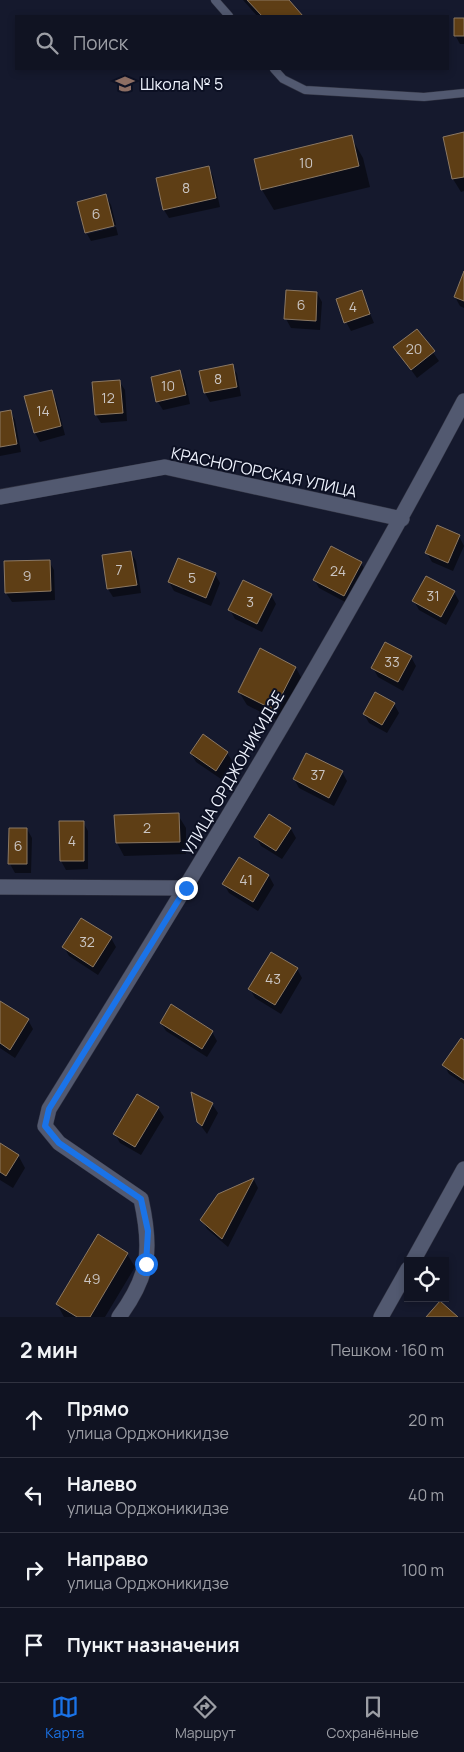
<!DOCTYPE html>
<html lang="ru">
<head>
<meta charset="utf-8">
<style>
  body { margin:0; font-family:Manrope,sans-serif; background:#1e202f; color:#f1f3f6 }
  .controls { position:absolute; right:15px; bottom:15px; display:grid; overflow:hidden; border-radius:0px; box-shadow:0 2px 8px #0003 }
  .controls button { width:45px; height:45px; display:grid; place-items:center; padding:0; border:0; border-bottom:1px solid #303240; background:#101322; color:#f1f3f6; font:25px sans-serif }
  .stop { position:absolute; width:15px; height:15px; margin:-11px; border:4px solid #1a73e8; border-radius:50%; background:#fff }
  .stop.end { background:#1a73e8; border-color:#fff; box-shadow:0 1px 5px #0008 }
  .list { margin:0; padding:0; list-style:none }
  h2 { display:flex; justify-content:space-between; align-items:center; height:65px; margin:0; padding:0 20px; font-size:21px }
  h2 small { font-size:16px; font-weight:400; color:#9c9ea5 }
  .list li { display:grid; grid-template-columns:32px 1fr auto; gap:15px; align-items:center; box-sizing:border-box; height:75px; padding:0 20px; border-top:1px solid #303240 }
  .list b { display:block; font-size:19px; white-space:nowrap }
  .list p { margin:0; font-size:16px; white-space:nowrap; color:#9c9ea5 }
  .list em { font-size:16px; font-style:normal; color:#9c9ea5 }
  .icon { flex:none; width:28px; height:28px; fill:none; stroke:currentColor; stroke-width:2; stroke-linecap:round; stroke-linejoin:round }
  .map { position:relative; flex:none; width:464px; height:1317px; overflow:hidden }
  .search { position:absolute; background:#101322; box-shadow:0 2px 8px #0003; left:15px; right:15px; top:15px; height:55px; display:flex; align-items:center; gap:12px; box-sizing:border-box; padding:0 18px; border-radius:0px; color:#9c9ea5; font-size:19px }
  .sheet { height:365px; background:#101322 }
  nav { display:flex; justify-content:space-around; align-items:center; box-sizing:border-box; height:70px; border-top:1px solid #303240; background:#101322; font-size:14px; color:#9c9ea5 }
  nav a { display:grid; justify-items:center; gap:2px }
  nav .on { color:#1a73e8 }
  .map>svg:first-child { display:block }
  .shadow { fill:#0007 }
  .building { fill:#5e3e15; stroke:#8b7863 }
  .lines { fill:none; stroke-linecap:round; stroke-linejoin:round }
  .lane-casing { stroke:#323443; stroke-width:9 }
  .street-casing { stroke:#323443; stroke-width:16 }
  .lane { stroke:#525970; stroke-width:8 }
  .street { stroke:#525970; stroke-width:15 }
  .route { stroke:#1a73e8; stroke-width:6 }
  .labels { text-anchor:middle; stroke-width:4; stroke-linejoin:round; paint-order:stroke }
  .number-label { font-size:14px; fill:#cac5c3 }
  .poi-label { font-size:16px; fill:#eef2fd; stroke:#0c1023; text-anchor:start }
  .street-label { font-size:16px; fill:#eef2fd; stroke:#0c1023 }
</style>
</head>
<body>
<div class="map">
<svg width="464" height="1317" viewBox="0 0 464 1317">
  <rect width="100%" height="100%" fill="#15192d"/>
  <!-- shadow -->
  <path class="shadow" d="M243,0H287L301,16H257Z
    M464,19V44H460L455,35Z
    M464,134V191L461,192L453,179L444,138Z
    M351,137L363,158L370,187L274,210L262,190Z
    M208,167L213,176L220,207L169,218L164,210Z
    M106,196L111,205L116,225L87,231V234L79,202Z
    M116,227L118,235L91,241L87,234Z
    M464,275V308L460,306L455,297Z
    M361,292L374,323L351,331L346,322Z
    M317,293L322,302L320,330L291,328L286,319Z
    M417,330L439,361L417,378L395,348Z
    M232,366L237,374L241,396L210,402L205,393Z
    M179,372L185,381L190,404L163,410L158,402Z
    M119,381L125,390L127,421L101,423L96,415Z
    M51,391L56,400L65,435L40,442L35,433L26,397Z
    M10,411L15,420L21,452L0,456V413Z
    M459,536L464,546L453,571L432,562L427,553Z
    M131,552L136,561L141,593L113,597L108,589Z
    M49,561L54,570L55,600L12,602L6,593Z
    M361,563L366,572L349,604L319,588L314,579Z
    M215,574L220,583L211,606L174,591L169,582Z
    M454,592L459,601L446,625L419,610L414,601Z
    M271,595L276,604L262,632L235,619L230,610Z
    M261,650L296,668L303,681L282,723L247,705L239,692Z
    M411,657L416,666L403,691L378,677L373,668Z
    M394,704L399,713L387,733L369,723L364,714Z
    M203,736L227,753L233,762L221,779L196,762L191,753Z
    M342,772L347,781L334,806L299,788L294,779Z
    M178,815L186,828V854L124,856L117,843Z
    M270,816L291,829L296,838L282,859L261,846L256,837Z
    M83,822L88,831V869L66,870L61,861Z
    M27,829L32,838L31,873H15L10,864Z
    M239,859L269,876L274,885L258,911L229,893L224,884Z
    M111,938L116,947L98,975L69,956L64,947Z
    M297,969L302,978L281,1014L255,998L250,989Z
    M0,1003L28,1020L33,1029L15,1058L0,1048Z
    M161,1023L212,1032L217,1041L207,1057L166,1031Z
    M464,1041V1084L449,1074L444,1065Z
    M138,1096L158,1108L164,1117L141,1155L120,1143L115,1134Z
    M212,1104L218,1113L207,1134L198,1122Z
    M0,1144L18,1155L25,1168L13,1188L0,1180Z
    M254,1180L258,1188L228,1247L207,1229L202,1220L218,1195Z
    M98,1236L127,1254L135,1267L105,1317H64L57,1304Z"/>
  <!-- building -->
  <path class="building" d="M247,0H289L303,16H262Z
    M454,18H464V36H454Z
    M464,132V177L452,179L443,137Z
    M352,135L359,166L261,190L254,159Z
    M209,166L216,198L163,210L156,178Z
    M106,194L114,226L85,233L77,202Z
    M464,271V301L454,297Z
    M286,290L317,292L316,321L284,319Z
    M362,290L370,314L344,323L336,299Z
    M417,329L435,351L411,370L393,347Z
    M233,364L237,387L204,393L199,371Z
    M180,370L186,395L156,402L151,377Z
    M120,380L123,413L95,415L92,382Z
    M52,390L61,426L34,433L24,396Z
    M11,410L17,444L0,447V412Z
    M437,525L460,535L448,563L425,553Z
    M331,546L362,562L344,596L313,580Z
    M131,551L137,585L107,589L102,555Z
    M178,558L216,573L206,598L168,582Z
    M50,560L51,591L5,593L4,561Z
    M426,576L455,591L441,617L412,601Z
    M243,580L272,594L257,624L228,610Z
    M385,642L412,656L398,682L371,668Z
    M260,648L296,667L274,710L238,692Z
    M375,692L395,703L382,725L363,714Z
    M203,734L228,752L216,771L190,753Z
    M306,753L343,771L329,798L293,779Z
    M179,813L180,842L116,843L114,815Z
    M269,814L291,828L276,851L254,837Z
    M59,821H84V861H60Z
    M9,828H27V864H8Z
    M239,857L269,875L253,902L222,884Z
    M81,918L112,937L93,967L62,947Z
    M271,952L298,968L275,1005L248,989Z
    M0,1001L29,1019L10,1050L0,1043Z
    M171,1004L213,1031L202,1049L160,1023Z
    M461,1038L464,1040V1080L442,1065Z
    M191,1092L213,1103L202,1126L197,1122Z
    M137,1094L159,1107L135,1147L113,1134Z
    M0,1143L19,1155L6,1176L0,1172Z
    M254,1178L222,1239L200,1220L218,1194Z
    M98,1234L128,1253L90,1317H77L56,1304Z
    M440,1301L458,1317H426Z"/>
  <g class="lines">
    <!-- lane casing -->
    <g class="lane-casing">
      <path id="lane" d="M215,0L229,16
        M274,69L283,79L305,90L424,97L464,93"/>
    </g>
    <!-- street casing -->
    <g class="street-casing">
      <path id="street" d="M0,497L165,467L402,519
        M0,887L186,888
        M413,1261L464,1169
        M119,1317C150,1275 152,1249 141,1199L59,1143L45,1126L49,1109C193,877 336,643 464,401
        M381,1317L408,1269"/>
    </g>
    <!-- lane -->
    <use href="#lane" class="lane"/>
    <!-- street -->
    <use href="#street" class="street"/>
  </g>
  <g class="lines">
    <!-- route -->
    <path class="route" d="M146,1264L148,1231L141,1199L59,1143L45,1126L49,1109L186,888"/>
  </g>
  <!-- icons -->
  <defs>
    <g id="school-bare" transform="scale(1.5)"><path d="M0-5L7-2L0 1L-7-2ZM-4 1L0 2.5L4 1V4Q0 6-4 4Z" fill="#8d6e63" stroke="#0c1023" stroke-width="2.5" paint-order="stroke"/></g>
  </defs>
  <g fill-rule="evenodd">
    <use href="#school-bare" x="125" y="84"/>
  </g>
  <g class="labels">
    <!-- number labels -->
    <g class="number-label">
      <text x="306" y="168">10</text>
      <text x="186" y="193">8</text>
      <text x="96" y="219">6</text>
      <text x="301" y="310">6</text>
      <text x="353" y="312">4</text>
      <text x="414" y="354">20</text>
      <text x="218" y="384">8</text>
      <text x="168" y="391">10</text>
      <text x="108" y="403">12</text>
      <text x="43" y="416">14</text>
      <text x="119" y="575">7</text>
      <text x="338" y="576">24</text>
      <text x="27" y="581">9</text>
      <text x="192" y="583">5</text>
      <text x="433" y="601">31</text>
      <text x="250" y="607">3</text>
      <text x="392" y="667">33</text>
      <text x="318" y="780">37</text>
      <text x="147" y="833">2</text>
      <text x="72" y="846">4</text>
      <text x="18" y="851">6</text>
      <text x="246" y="885">41</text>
      <text x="87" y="947">32</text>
      <text x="273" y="984">43</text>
      <text x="92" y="1284">49</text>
    </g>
    <!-- poi labels -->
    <g class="poi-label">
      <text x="140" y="90">Школа № 5</text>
    </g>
    <!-- street labels -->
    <g class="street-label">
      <text transform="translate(264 472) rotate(12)" y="6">КРАСНОГОРСКАЯ УЛИЦА</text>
      <text transform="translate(233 773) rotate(-60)" y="6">УЛИЦА ОРДЖОНИКИДЗЕ</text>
    </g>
  </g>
</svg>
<div class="controls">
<button><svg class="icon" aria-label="locate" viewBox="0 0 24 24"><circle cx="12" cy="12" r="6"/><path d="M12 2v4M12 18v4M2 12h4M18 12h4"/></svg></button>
</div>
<div class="stop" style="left:146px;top:1264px"></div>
<div class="stop end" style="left:186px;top:888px"></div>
<div class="search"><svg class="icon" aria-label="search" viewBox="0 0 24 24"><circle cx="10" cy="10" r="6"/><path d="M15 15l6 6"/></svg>Поиск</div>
</div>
<section class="sheet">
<h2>2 мин<small>Пешком · 160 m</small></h2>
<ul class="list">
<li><svg class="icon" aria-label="ahead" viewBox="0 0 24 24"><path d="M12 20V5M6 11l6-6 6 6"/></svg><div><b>Прямо</b><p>улица Орджоникидзе</p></div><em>20 m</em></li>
<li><svg class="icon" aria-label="left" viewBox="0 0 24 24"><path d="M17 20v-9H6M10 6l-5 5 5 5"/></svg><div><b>Налево</b><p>улица Орджоникидзе</p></div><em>40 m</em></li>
<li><svg class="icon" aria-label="right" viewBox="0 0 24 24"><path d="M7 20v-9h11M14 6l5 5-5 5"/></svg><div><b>Направо</b><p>улица Орджоникидзе</p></div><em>100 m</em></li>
<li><svg class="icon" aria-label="arrive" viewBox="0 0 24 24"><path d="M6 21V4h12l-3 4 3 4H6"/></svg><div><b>Пункт назначения</b></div></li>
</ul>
</section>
<nav>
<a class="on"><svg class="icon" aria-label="map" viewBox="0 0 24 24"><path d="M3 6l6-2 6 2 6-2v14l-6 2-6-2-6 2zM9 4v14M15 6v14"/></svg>Карта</a>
<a><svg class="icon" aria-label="directions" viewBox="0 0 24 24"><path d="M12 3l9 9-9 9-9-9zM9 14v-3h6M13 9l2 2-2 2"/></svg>Маршрут</a>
<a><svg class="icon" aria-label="saved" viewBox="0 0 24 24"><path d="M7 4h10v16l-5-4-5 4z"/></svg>Сохранённые</a>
</nav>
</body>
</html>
